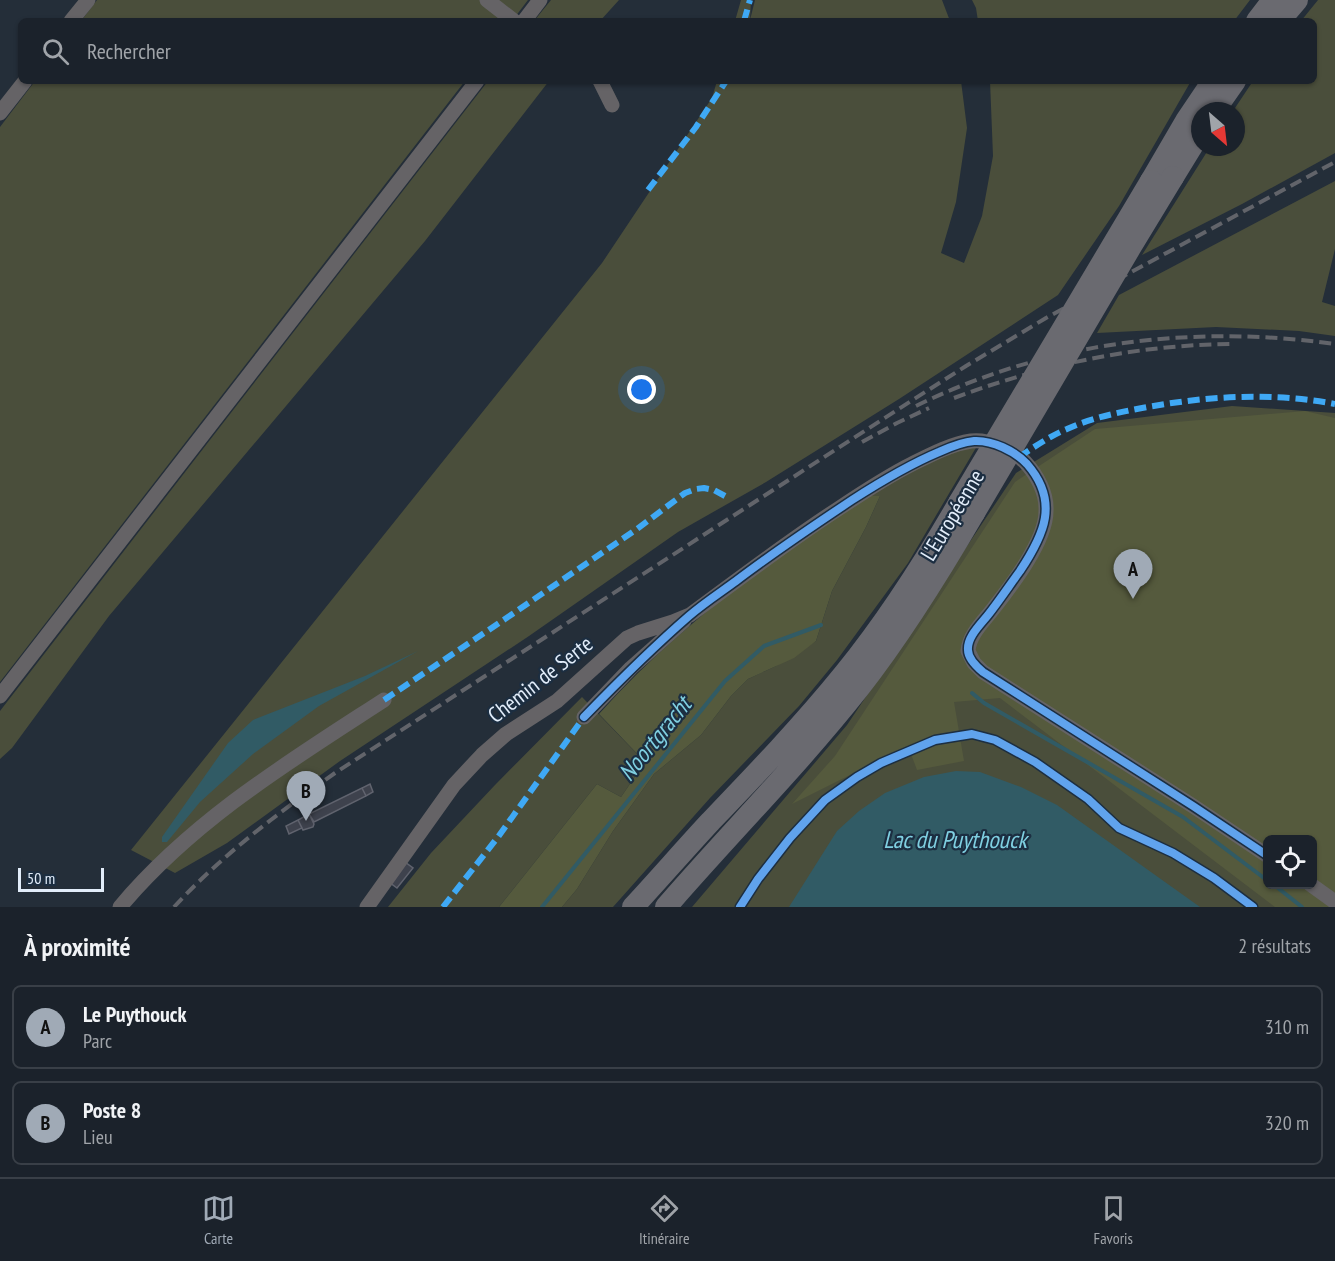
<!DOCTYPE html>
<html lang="fr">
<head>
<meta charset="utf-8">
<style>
  body { margin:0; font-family:"PT Sans Narrow",sans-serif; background:#282f37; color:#f1f3f6 }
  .controls { position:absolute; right:18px; bottom:18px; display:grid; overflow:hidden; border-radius:9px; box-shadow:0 2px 4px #0004 }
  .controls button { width:54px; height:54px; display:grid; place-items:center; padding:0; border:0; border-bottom:2px solid #393f47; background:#1b222b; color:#f1f3f6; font:30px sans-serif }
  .compass { position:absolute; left:1191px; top:102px; width:54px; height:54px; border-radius:50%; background:#1b222b; box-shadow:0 2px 4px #0004; rotate:152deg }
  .scale { position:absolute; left:18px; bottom:15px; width:86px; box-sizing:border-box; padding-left:6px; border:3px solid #e2edfa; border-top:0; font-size:16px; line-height:21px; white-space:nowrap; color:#e2edfa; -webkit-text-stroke:4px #1c2e41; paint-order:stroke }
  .you { position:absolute; left:642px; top:390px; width:21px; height:21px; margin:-15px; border:4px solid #fff; border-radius:50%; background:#1a73e8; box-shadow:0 0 0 9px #1a73e833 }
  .badge { display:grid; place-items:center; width:39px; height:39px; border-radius:50%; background:#a0aab6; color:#111; font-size:20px; font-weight:700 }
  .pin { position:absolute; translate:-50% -50px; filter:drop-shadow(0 2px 3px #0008) }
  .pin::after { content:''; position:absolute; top:32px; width:21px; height:18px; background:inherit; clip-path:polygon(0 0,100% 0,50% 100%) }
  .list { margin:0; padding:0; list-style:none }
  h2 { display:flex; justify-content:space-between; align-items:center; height:78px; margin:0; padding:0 24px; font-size:26px }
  h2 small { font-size:20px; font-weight:400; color:#a0a4a9 }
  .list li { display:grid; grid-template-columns:39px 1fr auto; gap:18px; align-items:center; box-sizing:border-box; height:84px; margin:0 12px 12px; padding:0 12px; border:2px solid #393f47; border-radius:9px }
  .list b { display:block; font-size:22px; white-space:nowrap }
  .list p { margin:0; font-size:20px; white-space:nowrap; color:#a0a4a9 }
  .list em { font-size:20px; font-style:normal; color:#a0a4a9 }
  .icon { flex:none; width:33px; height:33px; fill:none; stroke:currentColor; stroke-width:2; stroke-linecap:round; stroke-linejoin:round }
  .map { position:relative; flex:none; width:1335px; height:907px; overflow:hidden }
  .search { position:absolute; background:#1b222b; box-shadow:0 2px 4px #0004; left:18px; right:18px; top:18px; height:66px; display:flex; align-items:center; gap:15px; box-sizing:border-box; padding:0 21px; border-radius:9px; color:#a0a4a9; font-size:22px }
  .sheet { height:270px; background:#1b222b }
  nav { display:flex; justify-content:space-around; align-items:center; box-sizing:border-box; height:84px; border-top:2px solid #393f47; background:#1b222b; font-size:16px; color:#a0a4a9 }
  nav a { display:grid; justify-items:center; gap:3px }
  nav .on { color:#a0aab6 }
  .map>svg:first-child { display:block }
  .green { fill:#4a4e3b; fill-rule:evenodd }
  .forest { fill:#555a3d; fill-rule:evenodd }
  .water { fill:#315b65 }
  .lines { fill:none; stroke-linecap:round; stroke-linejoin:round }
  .stream { stroke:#315b65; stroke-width:4 }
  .building { fill:#3e424d; stroke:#60636e; stroke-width:1.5 }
  .minor { stroke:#656366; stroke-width:15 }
  .highway { stroke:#6a6a70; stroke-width:22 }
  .rail { stroke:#62646a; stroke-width:4; stroke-dasharray:12 6; stroke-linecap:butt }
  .highway-bridge { stroke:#6a6a70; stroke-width:22 }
  .quiet { stroke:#3fa9f5; stroke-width:6; stroke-dasharray:12 6; stroke-linecap:butt }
  .cycleway-casing { stroke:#1c2e41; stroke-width:11 }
  .cycleway { stroke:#60a3ed; stroke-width:8 }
  .labels { text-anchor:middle; stroke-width:4.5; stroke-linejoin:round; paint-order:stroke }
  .street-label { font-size:22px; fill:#e2edfa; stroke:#1c2e41 }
  .water-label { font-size:24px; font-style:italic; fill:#7fcfe1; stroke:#1c2e41 }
</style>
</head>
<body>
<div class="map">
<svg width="1335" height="907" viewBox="0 0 1335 907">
  <rect width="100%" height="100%" fill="#242e39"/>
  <!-- green -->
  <path class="green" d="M97,0H528L512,21H81Z
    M551,0H619L600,21H534Z
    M741,0H751L750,20L755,0H942L950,21H735Z
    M972,0H1250L1234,21H978L976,8Z
    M1318,0H1335V153L1242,204L1142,255L1210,147H1236V111H1233L1253,81H1314V21H1301Z
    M35,81H465L0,682V127Z
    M488,81H549L425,241L109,616L12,748L0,759V711Z
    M717,81H961L967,128L956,202L941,253L964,263L982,216L993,156L990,81H1191L1119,206L1058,295L899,399L766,482L678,532L529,636L340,761L227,843L175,873L131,850L602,263L712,98Z
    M1335,181V249L1322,302L1335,306V336L1299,331L1216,327L1097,333L1119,295Z
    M1232,406L1335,413V907H692L847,725L1016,473L1097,423ZM1268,840H1312V884H1268Z
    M977,446L908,563L837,660L799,706L710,798L613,907H562L577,889L613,831L654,774L701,735L731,696L748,679L776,666L816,641L832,591L866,527L880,496H868L905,461Z
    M582,697L645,762L621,797L597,784L499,907H388L431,853L495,785Z"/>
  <!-- forest -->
  <path class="forest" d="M1305,411L1335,418V907H1275L1000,698L954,702L964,761L917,770L908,746L792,804L835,756L1015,482L1095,429ZM1268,840H1312V884H1268Z
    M868,496H880L866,527L832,591L816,641L794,658L748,679L731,696L701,735L654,774L613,831L577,889L562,907H499L597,784L621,797L645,762L599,714C648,659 706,610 765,565C798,540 834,519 868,496Z"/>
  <!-- water -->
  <path class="water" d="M418,651L319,706L253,754L200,802L167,842H162V837L228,743L253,720L365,676Z
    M956,771L980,772L1021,787L1057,805L1200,907H789L837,831L859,811L885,793L924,777Z"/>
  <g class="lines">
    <!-- stream -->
    <path class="stream" d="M972,693L984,703L1183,817L1268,881
      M1273,884L1302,907
      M542,907L725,681L764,646L821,625"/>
  </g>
  <!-- building -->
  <path class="building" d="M370,784L373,792L366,796L362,788Z
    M362,788L366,796L314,822L309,814Z
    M309,814L314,824L313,827L303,830L298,820Z
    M298,820L302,828L289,834L286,826Z
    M405,862L413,868L397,888L389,882Z"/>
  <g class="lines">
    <!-- minor -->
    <path class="minor" d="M487,0L514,21
      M71,21L88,0
      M524,21L540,0
      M600,81L612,105
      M0,113L25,81
      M0,696L477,81
      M584,717L631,668L684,621
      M1310,884L1335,902
      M120,907C193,820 290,761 384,700
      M367,907L454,785L482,755L506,734L557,701L627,638L638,633L673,622L690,615C739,579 787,542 838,509C862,493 886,477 912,464C930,455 951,444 971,441C989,439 1012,449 1025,462C1037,475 1047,493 1046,511C1046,541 1011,586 993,609C983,622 969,635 968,651L974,663L983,672L1193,806L1268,856"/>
    <!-- highway -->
    <path class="highway" d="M1257,21L1273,0
      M1279,21L1297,0
      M1214,111L1235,81
      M1173,177L1200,133
      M1151,181L1186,121L1213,81
      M633,907C659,879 684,850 710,822C756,774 803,725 845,673C888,620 925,562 959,503
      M666,907C730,833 799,764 859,688C902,633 939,573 974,513"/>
    <!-- rail -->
    <path class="rail" d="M954,398C1042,365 1136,345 1230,344
      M916,406C1046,342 1192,324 1335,344
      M862,442L897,423L929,408
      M174,907C221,856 278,813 335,773L911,401L966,366L1046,318L1335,162"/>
    <!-- highway-bridge -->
    <path class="highway-bridge" d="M959,503L1151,181
      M974,513L1130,248L1173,177"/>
    <!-- quiet -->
    <path class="quiet" d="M744,21L750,0
      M648,190L696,127L726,81
      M1019,457C1034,447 1050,436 1067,429C1091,418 1116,413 1142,408C1206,396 1271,392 1335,404
      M384,700L505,619L637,529L685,493L696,489L704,488L714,490L725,496
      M443,907L498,837L584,717"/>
    <!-- cycleway casing -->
    <g class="cycleway-casing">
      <path id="cycleway" d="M584,717C618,682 652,648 689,616C704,603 721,592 736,581C774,552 813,526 852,500C880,482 908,465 939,452C950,447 962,442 974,441C992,440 1015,451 1027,464C1060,502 1044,535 1020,571C1009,586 999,601 988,615C980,625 967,637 968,650C968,659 977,667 983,672L1193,806L1268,856
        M740,907L758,879L790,838L825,800L857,777L881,763L935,740L972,734L995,740L1035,762L1088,799L1119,828L1173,853L1214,878L1253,907"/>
    </g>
    <!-- cycleway -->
    <use href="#cycleway" class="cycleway"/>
  </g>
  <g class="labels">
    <!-- street labels -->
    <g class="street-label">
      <text transform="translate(952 515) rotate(-59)" y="8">L'Européenne</text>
      <text transform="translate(540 679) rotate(-38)" y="8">Chemin de Serte</text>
    </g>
    <!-- water labels -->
    <g class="water-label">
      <text transform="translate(655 739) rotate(-51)" y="8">Noortgracht</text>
      <text x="955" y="848">Lac du Puythouck</text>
    </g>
  </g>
</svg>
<div class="controls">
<button><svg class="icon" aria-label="locate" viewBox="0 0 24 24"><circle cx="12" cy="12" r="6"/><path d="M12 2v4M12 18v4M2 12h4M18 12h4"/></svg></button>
</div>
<svg class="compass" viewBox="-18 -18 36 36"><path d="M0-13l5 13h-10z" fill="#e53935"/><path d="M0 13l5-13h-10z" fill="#a0a4a9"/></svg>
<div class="scale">50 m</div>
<div class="you"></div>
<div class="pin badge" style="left:1133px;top:599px">A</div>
<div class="pin badge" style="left:306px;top:821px">B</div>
<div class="search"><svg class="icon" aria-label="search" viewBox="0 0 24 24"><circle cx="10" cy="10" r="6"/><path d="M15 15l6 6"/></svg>Rechercher</div>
</div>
<section class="sheet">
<h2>À proximité<small>2 résultats</small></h2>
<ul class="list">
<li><span class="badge">A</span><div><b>Le Puythouck</b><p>Parc</p></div><em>310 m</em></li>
<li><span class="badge">B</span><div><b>Poste 8</b><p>Lieu</p></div><em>320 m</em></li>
</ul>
</section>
<nav>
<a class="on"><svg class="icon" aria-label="map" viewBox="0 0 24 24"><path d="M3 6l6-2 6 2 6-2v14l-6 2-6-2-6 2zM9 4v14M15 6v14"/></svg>Carte</a>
<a><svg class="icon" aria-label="directions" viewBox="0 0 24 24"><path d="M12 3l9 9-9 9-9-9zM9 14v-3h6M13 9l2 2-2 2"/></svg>Itinéraire</a>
<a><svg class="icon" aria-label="saved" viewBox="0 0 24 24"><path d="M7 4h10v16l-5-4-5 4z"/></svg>Favoris</a>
</nav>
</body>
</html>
